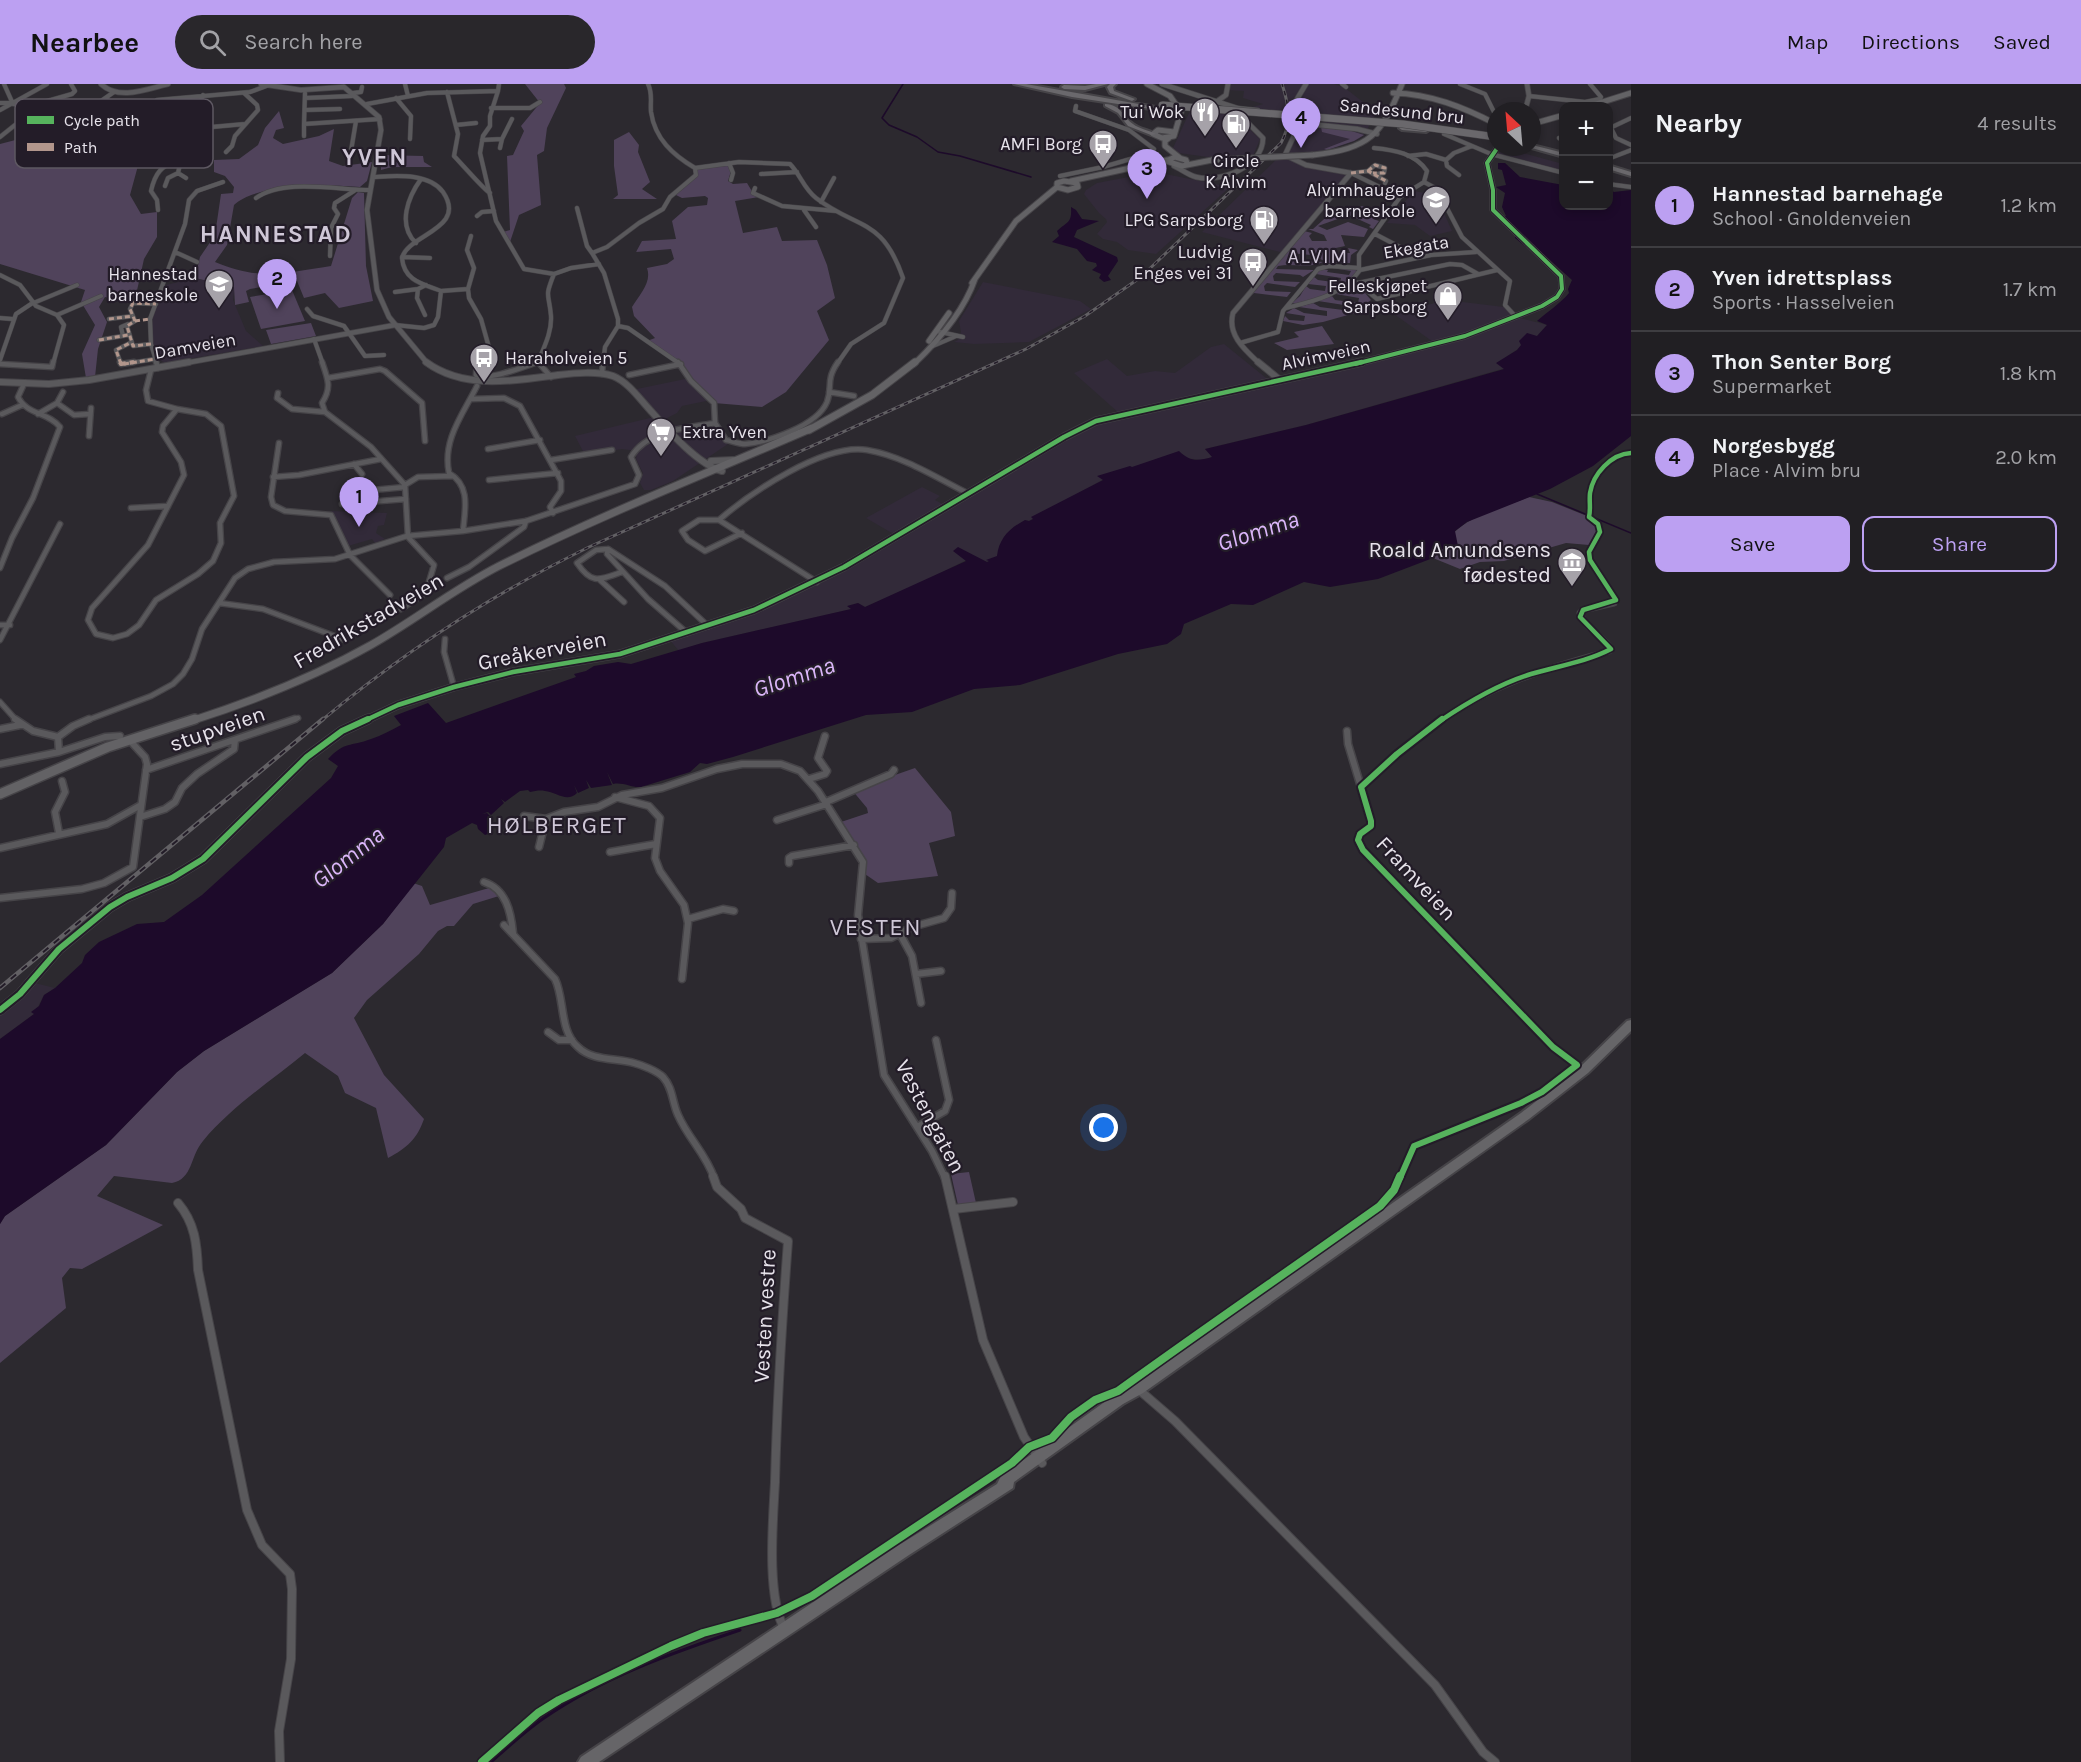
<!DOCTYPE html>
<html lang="en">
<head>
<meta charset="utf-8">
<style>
  body { margin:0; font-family:Karla,sans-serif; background:#29272b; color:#f1f3f6 }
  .controls { position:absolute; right:18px; top:18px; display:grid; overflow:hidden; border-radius:12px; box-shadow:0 3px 9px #0003 }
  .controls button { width:54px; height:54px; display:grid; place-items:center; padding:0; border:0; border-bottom:2px solid #3e3d41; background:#211f23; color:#f1f3f6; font:30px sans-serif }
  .compass { position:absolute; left:1487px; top:18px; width:54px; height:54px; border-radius:50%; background:#211f23; box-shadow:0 3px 9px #0003; rotate:334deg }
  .you { position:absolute; left:1104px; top:1044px; width:21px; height:21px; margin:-15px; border:4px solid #fff; border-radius:50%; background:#1a73e8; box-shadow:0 0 0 9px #1a73e833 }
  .badge { display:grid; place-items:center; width:39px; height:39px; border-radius:50%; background:#bca0f2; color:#111; font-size:20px; font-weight:700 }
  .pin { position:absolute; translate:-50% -50px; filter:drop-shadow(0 2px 3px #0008) }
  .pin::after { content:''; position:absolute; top:32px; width:21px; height:18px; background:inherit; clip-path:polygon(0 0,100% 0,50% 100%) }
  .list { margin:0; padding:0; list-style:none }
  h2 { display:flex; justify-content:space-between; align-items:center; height:78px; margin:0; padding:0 24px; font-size:26px }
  h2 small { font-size:20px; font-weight:400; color:#a2a2a6 }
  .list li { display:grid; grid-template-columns:39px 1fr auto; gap:18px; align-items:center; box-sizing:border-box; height:84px; padding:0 24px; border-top:2px solid #3e3d41 }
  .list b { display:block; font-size:22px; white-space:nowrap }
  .list p { margin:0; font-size:20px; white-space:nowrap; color:#a2a2a6 }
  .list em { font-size:20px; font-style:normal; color:#a2a2a6 }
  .actions { display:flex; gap:12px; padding:18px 24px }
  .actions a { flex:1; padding:14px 0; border:2px solid #bca0f2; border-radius:12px; text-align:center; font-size:21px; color:#bca0f2 }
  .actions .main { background:#bca0f2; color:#111 }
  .icon { flex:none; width:33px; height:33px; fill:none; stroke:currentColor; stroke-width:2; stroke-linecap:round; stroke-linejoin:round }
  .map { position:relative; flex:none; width:1631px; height:1678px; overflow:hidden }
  header { display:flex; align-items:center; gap:36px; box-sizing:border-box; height:84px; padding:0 30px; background:#bca0f2; color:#111 }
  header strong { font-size:28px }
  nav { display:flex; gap:33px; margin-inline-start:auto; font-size:21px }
  .search { width:420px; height:54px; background:#29272b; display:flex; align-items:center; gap:15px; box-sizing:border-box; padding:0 21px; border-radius:33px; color:#a2a2a6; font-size:22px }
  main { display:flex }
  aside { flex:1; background:#211f23 }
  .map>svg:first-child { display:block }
  .built { fill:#322a39 }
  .green { fill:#50435b }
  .water { fill:#1d0a2a }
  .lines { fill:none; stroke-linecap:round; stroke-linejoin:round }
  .stream-far1 { stroke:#1d0a2a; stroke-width:1.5 }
  .stream { stroke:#1d0a2a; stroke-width:3 }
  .minor-far3-casing { stroke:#464448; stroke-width:5 }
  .minor-far2-casing { stroke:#464448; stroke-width:7 }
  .minor-far1-casing { stroke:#464448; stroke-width:9 }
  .minor-casing { stroke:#464448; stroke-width:10 }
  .tertiary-far1-casing { stroke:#464448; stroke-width:6 }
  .tertiary-casing { stroke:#464448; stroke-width:8 }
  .secondary-far2-casing { stroke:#464448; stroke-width:7 }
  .secondary-far1-casing { stroke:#464448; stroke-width:9 }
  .secondary-casing { stroke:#464448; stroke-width:11 }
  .primary-far2-casing { stroke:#464448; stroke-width:7 }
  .primary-far1-casing { stroke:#464448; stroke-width:9 }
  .primary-casing { stroke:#464448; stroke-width:12 }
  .trunk-casing { stroke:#464448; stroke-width:4 }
  .motorway-casing { stroke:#464448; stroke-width:4 }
  .minor-far3 { stroke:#5a595c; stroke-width:4 }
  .minor-far2 { stroke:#5a595c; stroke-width:4.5 }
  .minor-far1 { stroke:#5a595c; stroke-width:6 }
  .minor { stroke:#5a595c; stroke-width:8 }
  .tertiary-far1 { stroke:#5a595c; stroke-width:4.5 }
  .tertiary { stroke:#5a595c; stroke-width:6 }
  .secondary-far2 { stroke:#5c5b5e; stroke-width:5 }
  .secondary-far1 { stroke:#5c5b5e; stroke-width:7 }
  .secondary { stroke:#5c5b5e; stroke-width:8 }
  .primary-far2 { stroke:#636265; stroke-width:5 }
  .primary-far1 { stroke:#636265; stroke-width:7 }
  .primary { stroke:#636265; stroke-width:9 }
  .trunk { fill:#666568; fill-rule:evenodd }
  .motorway { fill:#6a686c; fill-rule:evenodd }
  .rail-far1-casing { stroke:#626064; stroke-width:3 }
  .rail-casing { stroke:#626064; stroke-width:4.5 }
  .rail-far1 { stroke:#231c28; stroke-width:1.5; stroke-dasharray:4.5; stroke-linecap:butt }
  .rail { stroke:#231c28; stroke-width:2; stroke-dasharray:7; stroke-linecap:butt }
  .primary-bridge-casing { stroke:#464448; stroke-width:7; stroke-linecap:butt }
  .motorway-bridge-casing { stroke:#464448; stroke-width:8; stroke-linecap:butt }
  .primary-bridge { stroke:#636265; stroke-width:5 }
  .motorway-bridge { stroke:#6a686c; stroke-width:7 }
  .quiet-far1 { stroke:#b2968c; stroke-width:3; stroke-dasharray:5 3; stroke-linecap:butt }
  .quiet { stroke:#b2968c; stroke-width:4; stroke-dasharray:7 4; stroke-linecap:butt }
  .cycleway-far3-casing { stroke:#231c28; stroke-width:6 }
  .cycleway-far2-casing { stroke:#231c28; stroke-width:8 }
  .cycleway-far1-casing { stroke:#231c28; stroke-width:10 }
  .cycleway-casing { stroke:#231c28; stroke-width:11 }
  .cycleway-far3 { stroke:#56b35d; stroke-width:4 }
  .cycleway-far2 { stroke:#56b35d; stroke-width:4.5 }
  .cycleway-far1 { stroke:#56b35d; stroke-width:6 }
  .cycleway { stroke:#56b35d; stroke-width:8 }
  .labels { text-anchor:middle; stroke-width:4.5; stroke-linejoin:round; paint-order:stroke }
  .far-street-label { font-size:18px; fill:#e7e3eb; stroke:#231c28 }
  .far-poi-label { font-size:18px; fill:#e7e3eb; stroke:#231c28; text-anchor:end }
  .far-neighbourhood-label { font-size:20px; letter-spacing:1.5px; fill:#cfc7d7; stroke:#231c28 }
  .poi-label { font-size:22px; fill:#e7e3eb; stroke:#231c28; text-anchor:end }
  .street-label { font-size:22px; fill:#e7e3eb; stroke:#231c28 }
  .far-district-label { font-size:24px; font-weight:bold; letter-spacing:1.5px; fill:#cfc7d7; stroke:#231c28 }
  .water-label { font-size:24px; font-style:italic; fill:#dbb6f9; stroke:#231c28 }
  .neighbourhood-label { font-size:24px; letter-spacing:1.5px; fill:#cfc7d7; stroke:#231c28 }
  .key { fill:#231c28; stroke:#5e5862; stroke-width:1.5 }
  .key-label { font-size:16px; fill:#e7e3eb }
</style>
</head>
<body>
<header>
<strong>Nearbee</strong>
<div class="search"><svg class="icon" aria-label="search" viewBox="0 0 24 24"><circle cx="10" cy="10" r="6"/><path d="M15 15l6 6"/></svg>Search here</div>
<nav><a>Map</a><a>Directions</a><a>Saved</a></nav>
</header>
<main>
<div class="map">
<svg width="1631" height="1678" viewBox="0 0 1631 1678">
  <rect width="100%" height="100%" fill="#2c292f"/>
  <!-- built -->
  <path class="built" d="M1228,0H1334L1345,4L1377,29L1363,52L1356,56L1327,66L1287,72L1295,78L1351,89L1284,169L1202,148L1281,71L1292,58L1300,39L1299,30L1249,24L1263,20L1243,14L1244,7L1227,6Z
    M1190,27L1240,31L1242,38L1260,55L1253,72L1208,73L1179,69L1173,64Z
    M1502,63L1563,80V89L1500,72L1498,69Z
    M1155,88L1230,103L1156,170L1128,166L1117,158L1103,155L1097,150L1107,138L1106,135L1099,129L1084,110L1086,106L1097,99Z
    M1414,107L1436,111L1452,147L1430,152L1415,141L1387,139Z
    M195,194L235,203L233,216L246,247L263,262L165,279L154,272L150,235L162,202Z
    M983,198L1080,217L1091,225L1029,258L974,260L954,258L958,256L961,248L959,237Z
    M1446,216L1504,223L1516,233L1547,241L1537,252L1497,279L1505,284L1306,341L1205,365L1213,373L1201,376L1186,374L1098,392L1104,395L1029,437L1025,436L1005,452L997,472L987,478L974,472L929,495L865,523L858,519L848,522L852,525L702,559L679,567L669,555L791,510L897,452L866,434L922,403L940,412L935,416L948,423L1073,348L1120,330L1074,289L1107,275L1127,292L1155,287L1175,289L1211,263L1224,260L1271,298L1436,260L1394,230Z
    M690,294L711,316L682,322L677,329L667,334L671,342L698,339L701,343L709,342L715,344L728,360L673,397L651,406H644L640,399L643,389L636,375L637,367L622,365L585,371L575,352L654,333L632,306Z
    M331,427L387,429L384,441L378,442L376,449L385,455L375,459L372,455L348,462Z
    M31,898L55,904L44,911L34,930L0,955V926Z"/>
  <!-- green -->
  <path class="green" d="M525,0H564L566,4L547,44L544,67L537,71L541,121L519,131L510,158L503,148L510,146L507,72L513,71L524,47L521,42L540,19Z
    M154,15L156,24L149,35L144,61L185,60L180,70L154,68L139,78L130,111L141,130L157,128V153L144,175L136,211L124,217L105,213L99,223L107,238L98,265L95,293L86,294L82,270L95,241L81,218L85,206L0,180V60L50,47L130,44L128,19Z
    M279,27L284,44L276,46L273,54L283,60L319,52L334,45L329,77L343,82L372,78L367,97L360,103C328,101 257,99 234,121L227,161L215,178C259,197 285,189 331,182L352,114L358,108L364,109L366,182L373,217L339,224L325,209L304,214L297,197L250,205L246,207L249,218L235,221L234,203L195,194L200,173L215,151L221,110L233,109L234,103L225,92L214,88V76L239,75L258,61L265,44Z
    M1321,43L1342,44L1364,51L1354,57L1327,66L1324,65L1350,55L1322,48Z
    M629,48L639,61L638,68L650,98L642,105L657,115H613L618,111L614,82V56Z
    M381,71L423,72L424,78L432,83H392L381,86Z
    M729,79L731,87L728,97L733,100L747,99L753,109L759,113L735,117L743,149L777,143L782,157L817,156L827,181L835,214L817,227L829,256L786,308L762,323L714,319L699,305L684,284L647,257L655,254L634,232L632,223C640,210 652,198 647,184L667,180L674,175L671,165L636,168L642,157L676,155L672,137L688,123L707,121L708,114L705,112L682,114L674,110L694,94L695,84Z
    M1362,122L1379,128L1373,135L1379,137L1373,145L1369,143L1371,141L1349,131L1318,142L1327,146L1348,138L1368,145L1364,153L1341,151L1345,162L1331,165L1333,169H1350L1348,164L1358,166L1351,171L1350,179H1329L1311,171L1290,169V176L1323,178C1309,185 1293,179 1278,182L1276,185L1314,186L1303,193L1300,191L1276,189L1273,192L1274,197L1300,198L1295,203L1267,199L1264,202L1265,207L1291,208L1287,213L1254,209L1251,211L1304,147L1312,149L1309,152L1312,157H1327L1324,151L1308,145H1313L1332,128L1344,129Z
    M1326,183L1354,185L1357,187C1345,208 1318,214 1297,220L1292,219L1300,212L1306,202L1310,205L1325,207L1326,202L1308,200L1314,193L1318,196L1340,199L1341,194L1316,190L1321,185L1328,186L1327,188L1349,191L1351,187Z
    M1352,199L1358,201L1371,216L1355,229L1323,238L1303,241L1283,237L1285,232L1289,236L1304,237L1305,232L1286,229L1294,224L1304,229L1327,232V227L1299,223L1313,219L1320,223L1343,226L1344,221L1318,217L1332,212L1335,216L1358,219L1359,214L1336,210L1346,206V209L1361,210V205L1346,203Z
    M292,206L305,237L261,245L250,213Z
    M311,239L316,252L271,260L266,246Z
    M1322,242L1334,260L1287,266L1274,259L1299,253L1294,248Z
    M1529,413L1552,418L1587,432L1598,445L1597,450L1589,461L1566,459L1504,477L1480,478L1460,485L1433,474C1444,465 1448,452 1458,445C1477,429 1506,422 1529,413Z
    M915,684L951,728L955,752L929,759L938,792L878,799L862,788L860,771L841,738L868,729L867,724L852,706Z
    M413,799L422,802L430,821L489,804L496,807L499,812L473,820L454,842H447L438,847L419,870L367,916L354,934L384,991L424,1035C417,1055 407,1064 388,1074L376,1024L345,1009L338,992L305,969C271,997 231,1023 203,1057C190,1072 193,1095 172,1099L114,1092L97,1112L163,1141L82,1185L70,1184L62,1194L66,1224L0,1279V1140L5,1132L106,1061L177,988L204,967L332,889L383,840Z
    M969,1088L976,1119L958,1121L951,1090Z"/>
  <!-- water -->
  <path class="water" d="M1498,79H1505L1520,93L1563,101L1564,122H1608L1609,105L1614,108L1631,106V352L1593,382L1550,405L1467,438L1455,447L1458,462L1443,465L1433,474L1378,495L1330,503L1304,498L1253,521L1231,520L1184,540L1181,550L1167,560L1118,570L1020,601L974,605L912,628L866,631L733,673L707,680L700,679L690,688L641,703C631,704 624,698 613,700L607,688L612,701L591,704L586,696L589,704L578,709L574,701L577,709C567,719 556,708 545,707C540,706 535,707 530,708L528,706L520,707L505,718L501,715L504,719L491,731L488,728L482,730L487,729L490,732L491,749L485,751L478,745L477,741L472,739L446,754L444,763L383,840L332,889L204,967L177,988L106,1061L5,1132L0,1140V955L34,930L31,928L39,922L44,911L55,904L82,879L85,871L99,858L137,840L164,838L202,811L331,694L338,682L328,675C345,657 350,663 371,655C381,652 391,646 401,641L394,632L428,619L446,639L576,593L574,590L586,587L594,582L618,578L631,580L702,559L851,525L847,522L858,519L865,523L966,477L953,467L958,463L987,478L989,477L986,476L997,472C999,454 1010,444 1025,436L1029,437L1033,435L1031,433L1103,396L1097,392L1130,382L1132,383L1179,367C1190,378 1198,377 1212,373L1205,365L1306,341L1504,285L1496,279L1517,266L1521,261L1519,257L1527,249L1537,252L1547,241L1537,237C1548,227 1560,220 1569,209L1568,205L1572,196L1543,170L1526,163L1515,154V145L1504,133L1506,132L1502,123L1505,109L1496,103L1506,101L1502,86L1498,85Z
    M1071,123L1076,126L1082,135L1099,137L1077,146L1074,153L1117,173L1118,177L1108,192L1111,196L1104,198L1099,194L1101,190L1092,186L1097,182L1096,179L1087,177L1077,165L1052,158L1059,152L1057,147C1068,137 1072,139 1071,123Z"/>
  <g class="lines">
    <!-- stream-far1 -->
    <path class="stream-far1" d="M903,0L882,34L889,41L917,53L938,68L960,72L1031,93
      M1537,410L1631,449"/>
    <!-- stream -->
    <path class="stream" d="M491,1678C508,1663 525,1647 544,1634C603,1593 672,1569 740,1546"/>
    <!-- minor-far3 casing -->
    <g class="minor-far3-casing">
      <path id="minor-far3" d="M4,0L13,20L30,22L72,10L75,7L71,0
        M405,0L408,12
        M1342,0L1346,3
        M1460,0L1485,10L1496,32
        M498,7L490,32V42L483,52L480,69L496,137L524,185L554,190
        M447,8L458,50L454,72C460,78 486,108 490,109
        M353,9L361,8L362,3
        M1529,12L1585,18L1600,15L1601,13L1590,0
        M305,14L352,12
        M396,14L411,32L410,55
        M105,15L111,18L113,45
        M157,16L250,8L269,1
        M0,19H11
        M367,20L427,9L498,7L499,0
        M491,24H530L540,18
        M1238,24L1258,26
        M0,26L47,0
        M305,26L340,25
        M304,40L305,9
        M456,41L476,39
        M1610,44L1631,34
        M1611,44L1616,54L1631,61
        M178,46L245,40
        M1444,50L1491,70L1564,89
        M304,52V40L380,35
        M0,53L15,41L101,17L114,8
        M1564,53L1559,54L1564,57
        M482,56L502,55L512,35
        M500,64L502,55
        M1374,64C1394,66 1415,69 1427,87L1424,98
        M226,68L232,62L235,52L258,26L257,21L244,9
        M1408,72L1426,70L1446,76
        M1608,75L1631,66
        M145,77L153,71L178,74
        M349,79L356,37
        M729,79L733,89L731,96
        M695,84L739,78L790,80C800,90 804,105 816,114C858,146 882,133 903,194L884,239L851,260L837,280
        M1368,87L1375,81L1385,84L1384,89L1377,90
        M1351,89L1400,113
        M1352,89L1368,87L1386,97L1385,99
        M761,90L797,88
        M1459,91L1447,82L1446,76L1454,69L1472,62
        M1060,92L1103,83L1151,69L1154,65L1129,46L1075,27L1076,22
        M373,93C394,92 428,88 443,108C468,145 408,150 402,174C404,197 423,200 441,207
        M186,94L178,89L182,72L196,49L197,25L203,11
        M1424,98L1437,105L1462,153L1510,197L1505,221L1516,233
        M1608,100L1631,103
        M165,102L168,94L178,89
        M755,104L753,109L782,122L836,127
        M256,114C283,94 338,106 370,106
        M821,118L834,94
        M577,124L587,162L592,169
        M158,126L157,116L151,107C156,85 163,83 182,72
        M804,126L816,143
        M477,132L482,128L494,127
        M1375,150L1419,173
        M471,152L467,166L474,184L468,205L469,214L481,235L490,267L477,276V280
        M416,159C397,141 408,113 421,95
        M175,168L197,178
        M330,172L331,144L338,130L334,124L335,119L354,107
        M402,173L430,174
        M1359,185V171L1400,113L1424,98
        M1360,186L1431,171L1476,168
        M0,191L20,201L36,222L57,231L64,241L53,280
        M1351,197L1358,199L1377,215L1497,186
        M1358,199L1450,180L1462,181L1478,190
        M395,208L418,205
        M1286,224C1314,217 1343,211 1360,186
        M307,225L313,232L344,242L365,272L384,271
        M57,231L101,212
        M425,231L417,214L418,205L426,201
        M0,234L12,235
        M109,235L133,232
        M395,241L424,244L434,241L438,233L441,207L468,205
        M618,242L628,244L680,280
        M936,247L963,253
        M123,252L121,243L128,240
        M314,255L323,280
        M99,256L128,251
        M1240,259L1278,248L1283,227L1318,185L1329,182L1359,184
        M151,260L133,262L127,242L135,237L130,225L133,219L156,220
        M933,262L954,253
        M0,276L16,230L31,220L77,201
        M121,280L116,266L130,259
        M124,280L155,275
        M157,280L151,260L150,235L185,140L189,116L197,107L223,98
        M533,280L538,278
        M539,280L538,278C544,263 552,248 551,232C549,208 544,215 554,190L571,184L599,180
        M603,280L605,263L618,242V235L604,189L592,169L607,163L639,139L663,125L670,113L696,91L695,84C673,71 655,55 651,28C650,17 653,10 648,0"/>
    </g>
    <!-- minor-far2 casing -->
    <g class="minor-far2-casing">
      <path id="minor-far2" d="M120,278L121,280L134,278
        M156,278L158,284
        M322,278C328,295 332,304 322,319L325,328L371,363L405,401L408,453L434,481L426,508L401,525
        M477,278L476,291C489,297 523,283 538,278
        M538,278L551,293
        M0,280L52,283L53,278
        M151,286L146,306L148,317L177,325
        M602,290L603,278
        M629,291L681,280
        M328,294L380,285L385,287L422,319L425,357
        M829,308L854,312
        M278,309L277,314L292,325L325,328
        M471,315L504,314L520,322L561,397V407L550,423L553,429
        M57,319L74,331L90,330
        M177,325L206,330L221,342L234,412L220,439L221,459L213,477L198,490L156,516L139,541L127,550L113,554L96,550L88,536L92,524L148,461L184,391L181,378L162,348L163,342Z
        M2,330L22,321
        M38,330L57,319L63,308
        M715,339L726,356C732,357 739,360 745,360C768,358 817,342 827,318C833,302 825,297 838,278
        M89,352L91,324
        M279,359L271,413L273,421L285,427L331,431L350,471L390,511
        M488,365L540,356
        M551,376L612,366
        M354,380L362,390
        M273,393L299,391L381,375
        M489,396L558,389
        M405,401L418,393L453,392
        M352,408L405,403
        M342,420L406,415
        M131,424L168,422
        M719,436H699L682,447L688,456L705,467L742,449
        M463,447C465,425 471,402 449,389C442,356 463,330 477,302
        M608,465L607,470L648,515L687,549
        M0,484L12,454L33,414L60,343C48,328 27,331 18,313L24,300
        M622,488C599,496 592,501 577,479L596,466L608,465L665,502L708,542
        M447,494L469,483L524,443L526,437
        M600,496L624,518
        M817,498L719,436C750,409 824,359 867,366C903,372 937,394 969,410
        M219,519L263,525L345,556
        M0,541H10
        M445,555L444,568L454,603
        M0,556L60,440
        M0,618L17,637
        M85,637L151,612L173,600L183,590L192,575L202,545L235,494L248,485L274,478L335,475L407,452L463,447L526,437L635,400L639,391L631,373C647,346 687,344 715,339L714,319L691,297L678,278
        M290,637L298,634
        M1440,637C1497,597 1544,586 1609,567L1611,565C1602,551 1585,545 1580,529L1583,526L1614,519"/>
    </g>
    <!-- minor-far1 casing -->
    <g class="minor-far1-casing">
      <path id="minor-far1" d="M15,635L33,647L58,653L59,668
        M1442,635L1397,670L1361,703L1371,737V742L1360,750L1358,756L1363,766L1553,963L1584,986
        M0,645L20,641
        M1347,647L1348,660L1361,703
        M58,653L73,642L89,635
        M0,680L59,668L105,653L120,652
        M146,686L295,635
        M809,695L825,690L827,687L818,674L825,652
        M615,713L649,722L660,734L655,774L660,787L684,821L688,839L682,895
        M826,718L891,690L894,686
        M524,732L546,735L564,728L598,723L622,711L662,704L717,685L742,680H781L800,687L818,707L863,778L858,831L884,991L932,1067L945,1094
        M140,733L165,725L175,718L182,704L197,690L234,665L235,656
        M777,736L827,720
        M59,749L55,728L65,708L62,697
        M539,763L546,735
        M0,764L107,740L141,721
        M610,768L656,760
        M789,779V774L792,772L854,761
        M484,798C506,805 511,828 513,849
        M0,814L82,805L104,799L133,783L147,680L145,673L133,660
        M688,835L723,825L734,827
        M504,841L555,895C565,915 559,947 578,963C592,977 616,974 634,979C642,981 657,987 663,993C673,1004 672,1018 678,1031C688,1054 706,1070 714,1094
        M900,850L912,872L921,919
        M861,855L891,854L912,843L944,834L951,824L952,809
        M916,890L941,887
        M548,948L559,956H572
        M917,1043L945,1027L949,1016L936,956"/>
    </g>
    <!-- minor casing -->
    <g class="minor-casing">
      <path id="minor" d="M713,1092L717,1103L741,1125L745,1134L788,1157C782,1237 777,1317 775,1398C773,1436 766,1514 785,1546
        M945,1092L983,1256L1024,1353L1042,1379
        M178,1119C195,1139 197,1160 198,1186L247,1426L262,1461L290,1490L292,1505L291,1575L279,1647L280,1678
        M954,1125L1013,1118
        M1138,1305L1175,1337L1435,1601L1483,1668L1495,1678"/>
    </g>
    <!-- tertiary-far1 casing -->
    <g class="tertiary-far1-casing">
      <path id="tertiary-far1" d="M101,0C119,17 147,5 168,0
        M261,0L301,6L344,3L379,33L381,46L367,126L377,206L389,233L428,280
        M1162,0L1240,25L1246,37L1263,54C1263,83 1220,99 1196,93C1188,91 1181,85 1174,82
        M1306,0L1297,15L1300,39L1285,71L1306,81L1351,89
        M1216,18L1226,11L1228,0
        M1525,27L1529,12L1527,0
        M1300,39L1357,45L1377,50
        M180,280L395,241
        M1260,280C1245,266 1227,251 1233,229L1351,89"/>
    </g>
    <!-- tertiary casing -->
    <g class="tertiary-casing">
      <path id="tertiary" d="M426,278C464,306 514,297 558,291C576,289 596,287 613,292C628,298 639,314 650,326C666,344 698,381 722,387
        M1258,278L1280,296
        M0,298L49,300L89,296L189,278
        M711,377L733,376"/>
    </g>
    <!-- secondary-far2 casing -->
    <g class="secondary-far2-casing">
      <path id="secondary-far2" d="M1355,280L1465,252L1542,222L1557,213L1562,205L1561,192L1493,126V106L1487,79L1498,63"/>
    </g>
    <!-- secondary-far1 casing -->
    <g class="secondary-far1-casing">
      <path id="secondary-far1" d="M364,637L398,621L454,603L513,588L620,570L754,526L844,483L1064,353L1096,337L1362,278"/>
    </g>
    <!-- secondary casing -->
    <g class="secondary-casing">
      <path id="secondary" d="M0,926L20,910L59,865L110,823L127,813L172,794L203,775L307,673L342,647L368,635"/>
    </g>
    <!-- primary-far2 casing -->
    <g class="primary-far2-casing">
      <path id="primary-far2" d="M1147,0L1170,12L1181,28L1174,52L1162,54L1153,50L1158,46L1174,48
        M1393,9C1431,10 1463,23 1496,40
        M1590,22L1631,9
        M1532,40L1564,31
        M1169,54L1165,57V62L1180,74
        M1313,71C1370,64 1381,52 1402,0
        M1187,79L1186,76L1175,73L1166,77L1182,82L1212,76
        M1064,97L1077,99L1078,103L1068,106L1057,103V99Z
        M1071,97L1167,76
        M972,199L1016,137L1057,103
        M929,257L949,229
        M914,280C938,257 964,227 975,195"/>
    </g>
    <!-- primary-far1 casing -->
    <g class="primary-far1-casing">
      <path id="primary-far1" d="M809,346L872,311L915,278
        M191,637C253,617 314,593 371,561C415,536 454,505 499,482C601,431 708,389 812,344"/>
    </g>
    <!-- primary casing -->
    <g class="primary-casing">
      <path id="primary" d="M0,710L108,663L195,635"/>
    </g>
    <!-- trunk casing -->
    <g class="trunk-casing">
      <path id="trunk" d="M1631,936V947L1588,989L1529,1035L1143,1309L1123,1320L1014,1398L1013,1404L909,1471L599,1678H578L581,1673L899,1461L997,1400L1001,1392L1113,1312L1133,1301L1521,1029L1580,983L1627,937Z"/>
    </g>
    <!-- motorway casing -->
    <g class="motorway-casing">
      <path id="motorway" d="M1014,0H1026L1167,25L1164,27L1072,13Z
        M1096,0H1108L1085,6L1064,5L1061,3L1064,1L1085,2Z
        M1110,0H1116L1113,3L1114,7L1135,15L1132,17L1110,9L1107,3Z
        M1105,20C1122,21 1122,32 1133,40C1139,45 1149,46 1156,50L1151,51L1128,42L1118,29L1105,22Z
        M1400,43L1426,44L1429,46L1426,48L1402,46L1399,44Z
        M1532,61L1564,69V73L1528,63H1532Z
        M1608,81L1631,88V92L1608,85Z"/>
    </g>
    <!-- minor-far3 -->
    <use href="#minor-far3" class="minor-far3"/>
    <!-- minor-far2 -->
    <use href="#minor-far2" class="minor-far2"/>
    <!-- minor-far1 -->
    <use href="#minor-far1" class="minor-far1"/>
    <!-- minor -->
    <use href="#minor" class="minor"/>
    <!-- tertiary-far1 -->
    <use href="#tertiary-far1" class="tertiary-far1"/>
    <!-- tertiary -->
    <use href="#tertiary" class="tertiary"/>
    <!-- secondary-far2 -->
    <use href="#secondary-far2" class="secondary-far2"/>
    <!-- secondary-far1 -->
    <use href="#secondary-far1" class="secondary-far1"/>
    <!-- secondary -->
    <use href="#secondary" class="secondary"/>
    <!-- primary-far2 -->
    <use href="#primary-far2" class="primary-far2"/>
    <!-- primary-far1 -->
    <use href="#primary-far1" class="primary-far1"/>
    <!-- primary -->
    <use href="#primary" class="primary"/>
    <!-- trunk -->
    <use href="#trunk" class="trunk"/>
    <!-- motorway -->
    <use href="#motorway" class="motorway"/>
    <!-- rail-far1 casing -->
    <g class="rail-far1-casing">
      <path id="rail-far1" d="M321,637C404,568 492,510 589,463L1026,265L1085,232L1141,193L1281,59C1292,39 1289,21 1282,0"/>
    </g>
    <!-- rail casing -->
    <g class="rail-casing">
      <path id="rail" d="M0,904L323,635"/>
    </g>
    <!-- rail-far1 -->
    <use href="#rail-far1" class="rail-far1"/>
    <!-- rail -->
    <use href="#rail" class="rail"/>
    <!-- primary-bridge casing -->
    <g class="primary-bridge-casing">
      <path id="primary-bridge" d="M1212,76L1313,71"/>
    </g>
    <!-- motorway-bridge casing -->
    <g class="motorway-bridge-casing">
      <path id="motorway-bridge" d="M1162,21L1403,40L1496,53"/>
    </g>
    <!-- primary-bridge -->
    <use href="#primary-bridge" class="primary-bridge"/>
    <!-- motorway-bridge -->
    <use href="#motorway-bridge" class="motorway-bridge"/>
    <!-- quiet-far1 -->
    <path class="quiet-far1" d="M1368,87L1375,81L1385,84L1384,89H1373
      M1351,89L1368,87L1386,97L1385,99
      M109,235L133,232
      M135,237L150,235
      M99,256L128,251
      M151,260L133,262L127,242L135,237L130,225L133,219L156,220
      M121,280L116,266L130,259
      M124,280L155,275"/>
    <!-- quiet -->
    <path class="quiet" d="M120,278L121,280L134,278"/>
    <!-- cycleway-far3 casing -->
    <g class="cycleway-far3-casing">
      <path id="cycleway-far3" d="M1355,280L1465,252L1542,222L1557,213L1562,205L1561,192L1493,126V106L1487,79L1498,63"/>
    </g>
    <!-- cycleway-far2 casing -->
    <g class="cycleway-far2-casing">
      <path id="cycleway-far2" d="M364,637L398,621L454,603L513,588L620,570L754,526L844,483L1064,353L1096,337L1362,278
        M1440,637C1468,618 1498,600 1531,590C1558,582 1586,578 1611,565L1580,533L1583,526L1616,516L1590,476L1589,468L1600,448L1598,440L1589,433C1591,425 1589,417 1590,409C1593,390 1611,370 1631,369"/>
    </g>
    <!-- cycleway-far1 casing -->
    <g class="cycleway-far1-casing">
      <path id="cycleway-far1" d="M0,926L20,910L59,865L110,823L127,813L172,794L203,775L307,673L342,647L368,635
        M1400,1094L1414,1062L1521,1019L1542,1008L1577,981L1553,963L1363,766L1358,756L1360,750L1371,742V737L1361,703L1397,670L1442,635"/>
    </g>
    <!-- cycleway casing -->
    <g class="cycleway-casing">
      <path id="cycleway" d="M482,1678L538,1629L559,1616L671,1562L703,1549L777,1529L812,1512L1012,1379L1029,1363L1052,1354L1071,1333L1095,1316L1118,1307C1205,1244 1293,1184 1380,1122L1394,1106L1400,1092"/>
    </g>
    <!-- cycleway-far3 -->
    <use href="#cycleway-far3" class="cycleway-far3"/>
    <!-- cycleway-far2 -->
    <use href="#cycleway-far2" class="cycleway-far2"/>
    <!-- cycleway-far1 -->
    <use href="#cycleway-far1" class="cycleway-far1"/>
    <!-- cycleway -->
    <use href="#cycleway" class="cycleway"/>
  </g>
  <!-- icons -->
  <defs>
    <g id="restaurant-pin" transform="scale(1.5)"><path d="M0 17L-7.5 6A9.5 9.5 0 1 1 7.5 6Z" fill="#a6a2a9" stroke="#231c28"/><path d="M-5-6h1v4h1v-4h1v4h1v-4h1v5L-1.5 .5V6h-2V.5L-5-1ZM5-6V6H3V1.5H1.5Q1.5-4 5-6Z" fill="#fff"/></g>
    <g id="fuel-pin" transform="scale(1.5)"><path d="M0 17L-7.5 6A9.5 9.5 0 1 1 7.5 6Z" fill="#a6a2a9" stroke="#231c28"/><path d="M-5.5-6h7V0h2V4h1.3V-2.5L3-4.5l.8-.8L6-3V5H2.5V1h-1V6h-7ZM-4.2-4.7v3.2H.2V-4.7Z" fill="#fff"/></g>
    <g id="bus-pin" transform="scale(1.5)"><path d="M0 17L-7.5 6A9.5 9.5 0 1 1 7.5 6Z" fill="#a6a2a9" stroke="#231c28"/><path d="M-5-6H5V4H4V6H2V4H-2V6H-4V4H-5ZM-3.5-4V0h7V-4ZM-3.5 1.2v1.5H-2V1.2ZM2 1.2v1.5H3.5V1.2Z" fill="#fff"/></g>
    <g id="school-pin" transform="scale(1.5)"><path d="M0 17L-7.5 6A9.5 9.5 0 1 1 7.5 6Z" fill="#a6a2a9" stroke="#231c28"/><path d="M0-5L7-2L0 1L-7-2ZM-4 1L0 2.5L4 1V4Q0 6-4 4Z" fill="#fff"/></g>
    <g id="shop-pin" transform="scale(1.5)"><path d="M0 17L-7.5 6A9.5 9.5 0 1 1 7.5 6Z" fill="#a6a2a9" stroke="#231c28"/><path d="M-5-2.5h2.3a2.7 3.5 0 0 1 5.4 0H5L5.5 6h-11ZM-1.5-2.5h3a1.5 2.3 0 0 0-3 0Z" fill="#fff"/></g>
    <g id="supermarket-pin" transform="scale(1.5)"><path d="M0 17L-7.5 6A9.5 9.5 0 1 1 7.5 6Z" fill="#a6a2a9" stroke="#231c28"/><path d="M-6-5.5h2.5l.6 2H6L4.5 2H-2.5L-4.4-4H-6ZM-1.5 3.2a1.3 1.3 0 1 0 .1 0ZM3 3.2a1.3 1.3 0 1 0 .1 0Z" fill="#fff"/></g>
    <g id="museum-pin" transform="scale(1.5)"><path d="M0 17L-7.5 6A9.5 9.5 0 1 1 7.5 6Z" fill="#a6a2a9" stroke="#231c28"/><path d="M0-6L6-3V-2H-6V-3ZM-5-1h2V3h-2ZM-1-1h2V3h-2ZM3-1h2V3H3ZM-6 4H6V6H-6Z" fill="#fff"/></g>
  </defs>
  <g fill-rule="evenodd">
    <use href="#restaurant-pin" x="1205" y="28"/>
    <use href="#fuel-pin" x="1236" y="40"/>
    <use href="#bus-pin" x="1103" y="60"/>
    <use href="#school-pin" x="1436" y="116"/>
    <use href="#fuel-pin" x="1264" y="136"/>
    <use href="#bus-pin" x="1253" y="178"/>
    <use href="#school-pin" x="219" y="200"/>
    <use href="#shop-pin" x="1448" y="212"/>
    <use href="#bus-pin" x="484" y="274"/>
    <use href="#supermarket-pin" x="661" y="348"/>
    <use href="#museum-pin" x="1572" y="478"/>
  </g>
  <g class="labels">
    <!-- far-street labels -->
    <g class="far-street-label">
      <text transform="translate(1402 27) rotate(6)" y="6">Sandesund bru</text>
      <text transform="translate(1416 163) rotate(-10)" y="6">Ekegata</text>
      <text transform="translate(195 262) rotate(-10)" y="6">Damveien</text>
      <text transform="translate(1326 271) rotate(-12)" y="6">Alvimveien</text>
    </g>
    <!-- far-poi labels -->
    <g class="far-poi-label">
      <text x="1184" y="34">Tui Wok</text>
      <text x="1082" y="66">AMFI Borg</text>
      <text x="1236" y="83" text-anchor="middle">Circle<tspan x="1236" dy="21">K Alvim</tspan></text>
      <text x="1415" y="112">Alvimhaugen<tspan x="1415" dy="21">barneskole</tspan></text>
      <text x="1243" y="142">LPG Sarpsborg</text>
      <text x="1232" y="174">Ludvig<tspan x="1232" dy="21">Enges vei 31</tspan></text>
      <text x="198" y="196">Hannestad<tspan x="198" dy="21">barneskole</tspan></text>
      <text x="1427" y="208">Felleskjøpet<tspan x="1427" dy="21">Sarpsborg</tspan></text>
      <text x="505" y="280" text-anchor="start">Haraholveien 5</text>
      <text x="682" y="354" text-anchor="start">Extra Yven</text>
    </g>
    <!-- far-neighbourhood labels -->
    <g class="far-neighbourhood-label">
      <text x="1318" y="179">ALVIM</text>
    </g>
    <!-- poi labels -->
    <g class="poi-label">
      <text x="1551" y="473">Roald Amundsens<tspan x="1551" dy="25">fødested</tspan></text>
    </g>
    <!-- street labels -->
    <g class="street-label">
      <text transform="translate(368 536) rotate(-30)" y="8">Fredrikstadveien</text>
      <text transform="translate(542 566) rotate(-11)" y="8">Greåkerveien</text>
      <text transform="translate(217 644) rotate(-19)" y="8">stupveien</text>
      <text transform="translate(1417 794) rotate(47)" y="8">Framveien</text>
      <text transform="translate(931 1032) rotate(62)" y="8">Vestengaten</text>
      <text transform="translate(764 1232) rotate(-87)" y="8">Vesten vestre</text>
    </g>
    <!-- far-district labels -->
    <g class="far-district-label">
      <text x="375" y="81">YVEN</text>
      <text x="276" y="158">HANNESTAD</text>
    </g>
    <!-- water labels -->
    <g class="water-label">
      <text transform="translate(1258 447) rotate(-18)" y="8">Glomma</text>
      <text transform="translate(794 593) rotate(-18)" y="8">Glomma</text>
      <text transform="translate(348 773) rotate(-38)" y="8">Glomma</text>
    </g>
    <!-- neighbourhood labels -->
    <g class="neighbourhood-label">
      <text x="557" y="749">HØLBERGET</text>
      <text x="876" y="851">VESTEN</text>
    </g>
  </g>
  <!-- legend -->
  <rect x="15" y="15" width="198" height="69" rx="9" class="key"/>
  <rect x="27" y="32" width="27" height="8" fill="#56b35d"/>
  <rect x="27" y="59" width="27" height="8" fill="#b2968c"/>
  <g class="key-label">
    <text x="64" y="42">Cycle path</text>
    <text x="64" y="69">Path</text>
  </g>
</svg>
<div class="controls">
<button>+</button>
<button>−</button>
</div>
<svg class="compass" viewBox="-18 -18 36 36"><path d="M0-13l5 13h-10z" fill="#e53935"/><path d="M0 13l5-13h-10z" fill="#a2a2a6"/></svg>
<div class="you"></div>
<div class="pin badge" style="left:359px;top:443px">1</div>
<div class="pin badge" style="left:277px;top:225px">2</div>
<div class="pin badge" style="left:1147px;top:115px">3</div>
<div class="pin badge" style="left:1301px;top:64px">4</div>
</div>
<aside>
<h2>Nearby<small>4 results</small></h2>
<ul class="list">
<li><span class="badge">1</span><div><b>Hannestad barnehage</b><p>School · Gnoldenveien</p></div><em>1.2 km</em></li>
<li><span class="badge">2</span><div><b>Yven idrettsplass</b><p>Sports · Hasselveien</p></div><em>1.7 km</em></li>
<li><span class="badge">3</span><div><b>Thon Senter Borg</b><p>Supermarket</p></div><em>1.8 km</em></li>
<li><span class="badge">4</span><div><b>Norgesbygg</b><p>Place · Alvim bru</p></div><em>2.0 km</em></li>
</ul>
<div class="actions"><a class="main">Save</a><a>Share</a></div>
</aside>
</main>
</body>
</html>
